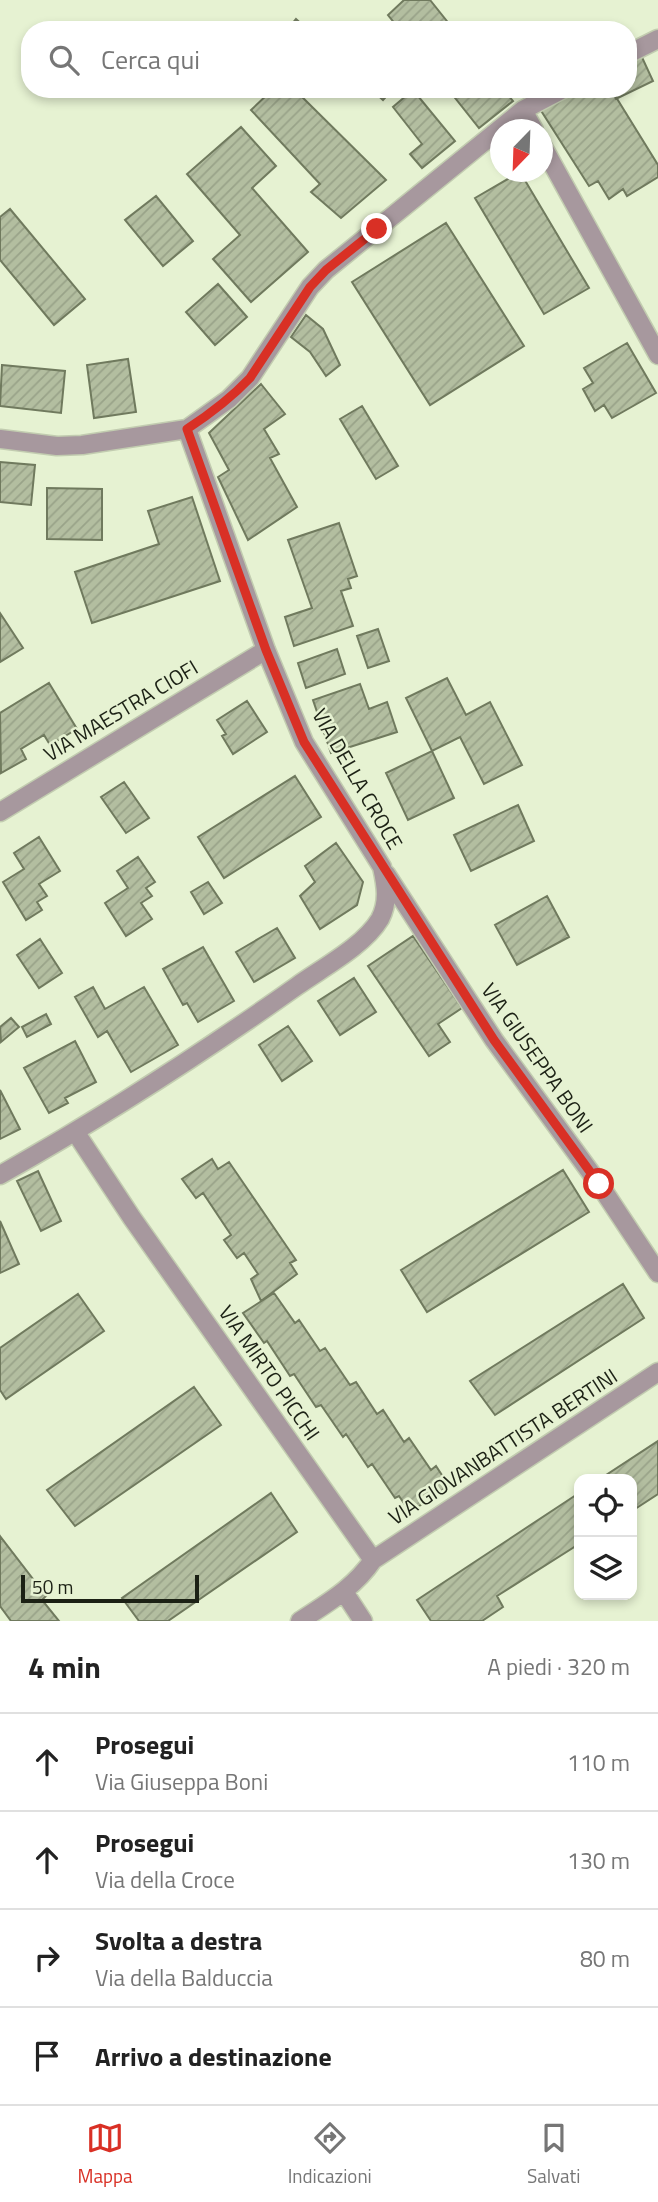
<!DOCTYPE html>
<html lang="it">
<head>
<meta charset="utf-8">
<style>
  body { margin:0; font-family:"Titillium Web",sans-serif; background:#f2f2f2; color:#222 }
  .controls { position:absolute; right:21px; bottom:21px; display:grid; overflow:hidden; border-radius:14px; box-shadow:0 4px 10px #0003 }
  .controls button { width:63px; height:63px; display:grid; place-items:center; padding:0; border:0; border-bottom:2px solid #e0e0e0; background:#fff; color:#222; font:35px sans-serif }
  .compass { position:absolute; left:490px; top:119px; width:63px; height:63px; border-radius:50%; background:#fff; box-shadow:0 4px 10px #0003; rotate:203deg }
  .scale { position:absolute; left:21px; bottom:18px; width:178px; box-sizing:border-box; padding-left:7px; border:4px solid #1c2115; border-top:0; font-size:19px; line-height:24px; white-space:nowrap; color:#1c2115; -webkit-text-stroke:5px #e6f2d2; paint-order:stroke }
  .stop { position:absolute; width:21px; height:21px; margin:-16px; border:5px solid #d93025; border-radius:50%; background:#fff }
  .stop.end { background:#d93025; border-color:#fff; box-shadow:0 2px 7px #0008 }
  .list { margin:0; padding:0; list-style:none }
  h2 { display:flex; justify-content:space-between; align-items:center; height:91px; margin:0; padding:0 28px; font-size:30px }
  h2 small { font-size:23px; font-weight:400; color:#767676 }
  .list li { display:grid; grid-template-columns:46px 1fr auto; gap:21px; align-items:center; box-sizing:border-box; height:98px; padding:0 28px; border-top:2px solid #e0e0e0 }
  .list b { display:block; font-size:26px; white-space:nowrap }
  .list p { margin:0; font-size:23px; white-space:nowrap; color:#767676 }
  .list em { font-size:23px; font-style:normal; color:#767676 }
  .icon { flex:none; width:38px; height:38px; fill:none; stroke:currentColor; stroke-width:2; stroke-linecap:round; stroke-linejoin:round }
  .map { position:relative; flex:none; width:658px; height:1621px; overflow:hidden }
  .search { position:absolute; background:#fff; box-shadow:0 4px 10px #0003; left:21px; right:21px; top:21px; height:77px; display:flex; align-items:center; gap:18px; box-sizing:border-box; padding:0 24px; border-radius:28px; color:#767676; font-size:26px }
  .sheet { height:483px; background:#fff }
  nav { display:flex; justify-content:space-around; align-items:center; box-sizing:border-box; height:98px; border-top:2px solid #e0e0e0; background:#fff; font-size:19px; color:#767676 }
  nav a { display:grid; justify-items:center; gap:4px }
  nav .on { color:#d93025 }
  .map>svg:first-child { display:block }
  .building { fill:url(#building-hatch); stroke:#707a5e; stroke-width:2 }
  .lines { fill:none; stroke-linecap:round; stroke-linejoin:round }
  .street-casing { stroke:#c2ccb0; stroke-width:21 }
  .street { stroke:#a7989e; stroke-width:18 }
  .route { stroke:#d93025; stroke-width:9 }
  .labels { text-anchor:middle; stroke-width:5; stroke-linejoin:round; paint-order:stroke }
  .street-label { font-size:21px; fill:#1c2115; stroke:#e6f2d2 }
</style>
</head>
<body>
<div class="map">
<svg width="658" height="1621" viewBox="0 0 658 1621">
  <defs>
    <pattern id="building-hatch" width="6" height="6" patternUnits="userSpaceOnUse" patternTransform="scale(1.75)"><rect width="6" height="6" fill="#b3bea0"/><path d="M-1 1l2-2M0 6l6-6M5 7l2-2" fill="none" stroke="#99a389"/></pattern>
  </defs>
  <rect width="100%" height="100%" fill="#e6f2d2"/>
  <!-- building -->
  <path class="building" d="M404,0H430L454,30H400L388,15Z
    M296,19L308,30H287Z
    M640,53L653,81L616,99L611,89H628V60Z
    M294,89L386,180L341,218L311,192L320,184L251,110L270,92Z
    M371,89H393L383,100Z
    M448,89H503L513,101L479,128Z
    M575,89H611L658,165V177L627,196L623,189L609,199L598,181L589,186L540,109Z
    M413,90L455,141L422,168L410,154L422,144L393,107Z
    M241,127L276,166L252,188L308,252L251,302L213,259L240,235L187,174Z
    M520,172L589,288L544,314L475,198Z
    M156,196L193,241L163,266L125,220Z
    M10,209L85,299L54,325L0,260V217Z
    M446,223L524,346L430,405L352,282Z
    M218,284L247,317L215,345L186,312Z
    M306,315L323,329L340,365L326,376L310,352L291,337Z
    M627,343L656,393L612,418L604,405L595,411L583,389L593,383L584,368Z
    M128,359L136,412L94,418L87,365Z
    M2,365L65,371L61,413L0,406Z
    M261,384L285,414L264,429L279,454L270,458L297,507L248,540L218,477L229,470L209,433Z
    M362,406L398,466L376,479L340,419Z
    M0,462L35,465L31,505L0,502Z
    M47,488L102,489V540L47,539Z
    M192,497L220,581L92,623L75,572L159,544L148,511Z
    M339,523L357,576L348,579L351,588L341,591L353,626L294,646L285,617L312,608L288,540Z
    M0,613L23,648L0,662Z
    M378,629L389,661L368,668L357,636Z
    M337,649L345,674L306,688L298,663Z
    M447,678L466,715L490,702L522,765L484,784L460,737L432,751L406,698Z
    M49,683L77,729L50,745L44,735L21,749L26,759L1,773L0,713Z
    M360,684L369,709L387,702L397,732L331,753L313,700Z
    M247,701L267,732L233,754L222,736L226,734L217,720Z
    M432,751L454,798L408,820L386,773Z
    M295,776L321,817L224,878L198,837Z
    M124,782L149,818L126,833L101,797Z
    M518,805L534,841L471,871L454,835Z
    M39,837L60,871L39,884L47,896L37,902L42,910L26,920L3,882L24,869L14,853Z
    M336,843L363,882L357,905L320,929L300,896L315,882L305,866Z
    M138,857L155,882L146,888L152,896L141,903L152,919L126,936L105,903L128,888L117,871Z
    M208,882L222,903L204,914L191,892Z
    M547,896L569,937L517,965L495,925Z
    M277,928L295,958L254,982L236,952Z
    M413,936L462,1008L438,1024L450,1042L429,1056L368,966Z
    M40,939L62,973L39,988L17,955Z
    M203,947L234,1001L198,1022L187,1003L183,1005L163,969Z
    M354,978L376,1012L340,1035L318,1001Z
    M93,987L105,1009L144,987L178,1045L131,1072L107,1031L98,1037L75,997Z
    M46,1014L51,1024L27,1037L22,1027Z
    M11,1018L19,1027L1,1042L0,1027Z
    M288,1026L312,1061L282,1081L259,1045Z
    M75,1041L96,1082L65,1098L68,1103L49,1113L24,1068Z
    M0,1090L20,1129L0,1139Z
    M212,1159L218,1169L229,1162L296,1260L290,1263L297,1274L261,1301L251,1279L258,1274L244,1253L237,1258L224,1240L231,1235L203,1193L196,1198L182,1179Z
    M563,1170L589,1212L427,1312L401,1270Z
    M38,1171L61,1221L41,1231L17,1181Z
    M0,1221L19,1264L0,1273Z
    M623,1284L644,1318L495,1415L470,1381Z
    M274,1293L295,1323L299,1320L320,1351L325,1348L350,1385L356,1382L377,1414L383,1410L404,1442L409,1438L431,1470L436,1466L449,1486L410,1512L399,1496L395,1498L372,1464L368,1467L346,1434L343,1437L321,1405L316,1407L294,1374L290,1376L267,1341L264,1343L243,1313Z
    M78,1294L104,1331L6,1399L0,1390V1348Z
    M194,1387L221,1425L75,1526L47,1490Z
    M658,1441V1494L632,1511V1479H600Z
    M271,1493L297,1532L168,1621H139L122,1598Z
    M579,1493V1544L497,1596L503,1607L482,1621H431L417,1600Z
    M0,1536L46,1596L42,1600L59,1621H11L0,1606Z"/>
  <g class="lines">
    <!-- street casing -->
    <g class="street-casing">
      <path id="street" d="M628,54L658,39
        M523,110L534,130
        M542,145L658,355
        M0,439L57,446L82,445L187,429L229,399L250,378L310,287L326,270L523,110L563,89
        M0,812L266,650
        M386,874L494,1040L599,1184L658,1273
        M76,1133L132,1218L373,1560C354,1588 327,1603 300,1621
        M0,1175C103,1117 201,1054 297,986C322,968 364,946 380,919C389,902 386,885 382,867L304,742L266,650L187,429
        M373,1560L658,1372
        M344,1592L363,1621"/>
    </g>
    <!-- street -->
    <use href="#street" class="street"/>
  </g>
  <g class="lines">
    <!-- route -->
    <path class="route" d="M377,229L326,270L310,287L250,378C231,398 210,414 187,429L266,650L304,742L494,1040L599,1184"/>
  </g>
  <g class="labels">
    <!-- street labels -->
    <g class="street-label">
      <text transform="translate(121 711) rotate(-31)" y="7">VIA MAESTRA CIOFI</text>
      <text transform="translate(357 779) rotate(60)" y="7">VIA DELLA CROCE</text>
      <text transform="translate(537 1058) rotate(55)" y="7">VIA GIUSEPPA BONI</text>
      <text transform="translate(269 1373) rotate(55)" y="7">VIA MIRTO PICCHI</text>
      <text transform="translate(503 1447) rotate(-33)" y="7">VIA GIOVANBATTISTA BERTINI</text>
    </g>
  </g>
</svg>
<div class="controls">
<button><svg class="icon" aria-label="locate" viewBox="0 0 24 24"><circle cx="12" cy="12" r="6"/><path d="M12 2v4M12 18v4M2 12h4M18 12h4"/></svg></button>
<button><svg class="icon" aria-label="layers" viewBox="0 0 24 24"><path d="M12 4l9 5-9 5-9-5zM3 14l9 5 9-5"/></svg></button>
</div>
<svg class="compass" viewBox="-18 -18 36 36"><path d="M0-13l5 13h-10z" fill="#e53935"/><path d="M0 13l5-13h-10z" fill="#767676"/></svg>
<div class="scale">50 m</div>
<div class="stop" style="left:599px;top:1184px"></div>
<div class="stop end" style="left:377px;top:229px"></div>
<div class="search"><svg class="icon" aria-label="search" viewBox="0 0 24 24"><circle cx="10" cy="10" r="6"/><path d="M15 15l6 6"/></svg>Cerca qui</div>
</div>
<section class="sheet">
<h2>4 min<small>A piedi · 320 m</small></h2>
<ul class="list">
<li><svg class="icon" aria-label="ahead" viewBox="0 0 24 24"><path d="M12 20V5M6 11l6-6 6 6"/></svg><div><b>Prosegui</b><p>Via Giuseppa Boni</p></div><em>110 m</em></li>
<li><svg class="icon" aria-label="ahead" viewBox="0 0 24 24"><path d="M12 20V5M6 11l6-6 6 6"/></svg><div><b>Prosegui</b><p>Via della Croce</p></div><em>130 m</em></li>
<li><svg class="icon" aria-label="right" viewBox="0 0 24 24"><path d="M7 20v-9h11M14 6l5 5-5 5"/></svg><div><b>Svolta a destra</b><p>Via della Balduccia</p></div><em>80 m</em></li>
<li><svg class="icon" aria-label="arrive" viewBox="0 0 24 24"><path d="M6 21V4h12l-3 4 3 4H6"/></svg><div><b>Arrivo a destinazione</b></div></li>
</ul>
</section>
<nav>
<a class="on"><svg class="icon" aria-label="map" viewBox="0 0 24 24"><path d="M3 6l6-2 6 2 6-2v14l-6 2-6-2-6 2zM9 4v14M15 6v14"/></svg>Mappa</a>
<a><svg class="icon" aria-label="directions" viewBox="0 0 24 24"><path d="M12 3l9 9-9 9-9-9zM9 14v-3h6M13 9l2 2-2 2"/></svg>Indicazioni</a>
<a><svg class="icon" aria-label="saved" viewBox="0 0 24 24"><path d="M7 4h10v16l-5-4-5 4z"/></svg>Salvati</a>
</nav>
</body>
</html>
